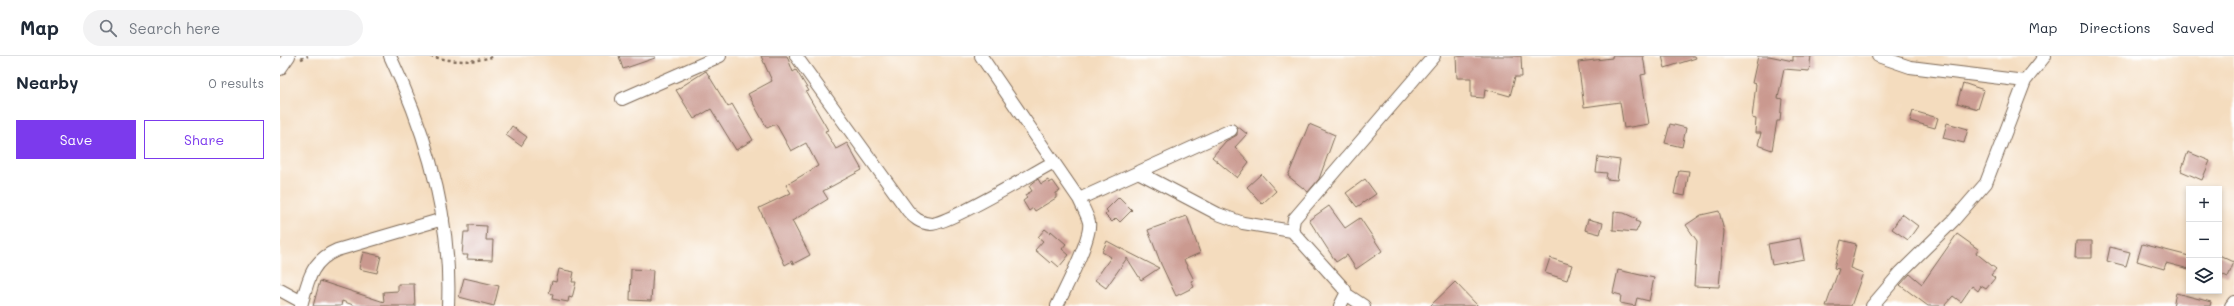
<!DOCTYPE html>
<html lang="en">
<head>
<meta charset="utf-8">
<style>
  body { margin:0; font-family:Mali,sans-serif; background:#f2f2f3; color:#1f2937 }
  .controls { position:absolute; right:12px; bottom:12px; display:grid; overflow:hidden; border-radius:0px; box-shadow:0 2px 6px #0003 }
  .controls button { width:36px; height:36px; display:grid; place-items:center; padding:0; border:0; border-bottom:1px solid #e0e1e3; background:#fff; color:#1f2937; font:20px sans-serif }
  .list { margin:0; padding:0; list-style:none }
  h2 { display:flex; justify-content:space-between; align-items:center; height:52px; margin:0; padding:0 16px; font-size:17px }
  h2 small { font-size:13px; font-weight:400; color:#747a83 }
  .actions { display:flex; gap:8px; padding:12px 16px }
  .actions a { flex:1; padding:9px 0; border:1px solid #7c3aed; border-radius:0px; text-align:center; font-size:14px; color:#7c3aed }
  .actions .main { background:#7c3aed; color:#fff }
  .icon { flex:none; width:22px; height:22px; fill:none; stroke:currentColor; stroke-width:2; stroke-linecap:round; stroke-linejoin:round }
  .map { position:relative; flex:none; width:1954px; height:250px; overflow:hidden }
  header { display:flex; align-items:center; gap:24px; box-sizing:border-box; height:56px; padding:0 20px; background:#fff; border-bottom:1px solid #e0e1e3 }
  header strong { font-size:19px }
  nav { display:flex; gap:22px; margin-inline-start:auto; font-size:14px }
  .search { width:280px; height:36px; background:#f2f2f3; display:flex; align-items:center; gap:10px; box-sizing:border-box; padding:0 14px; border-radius:22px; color:#747a83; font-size:15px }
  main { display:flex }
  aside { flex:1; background:#fff }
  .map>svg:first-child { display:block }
  .building { fill:#ca998f }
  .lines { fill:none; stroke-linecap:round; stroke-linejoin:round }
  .street-casing { stroke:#7c6856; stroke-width:14 }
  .path { stroke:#7c6856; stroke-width:2.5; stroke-dasharray:3 3; stroke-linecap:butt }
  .street { stroke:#fff; stroke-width:12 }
</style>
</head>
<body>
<header>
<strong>Map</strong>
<div class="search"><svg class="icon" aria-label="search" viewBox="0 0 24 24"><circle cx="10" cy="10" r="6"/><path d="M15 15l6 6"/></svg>Search here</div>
<nav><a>Map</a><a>Directions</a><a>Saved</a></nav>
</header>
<main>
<aside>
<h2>Nearby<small>0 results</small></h2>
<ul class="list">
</ul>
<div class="actions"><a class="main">Save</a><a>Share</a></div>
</aside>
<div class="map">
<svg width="1954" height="250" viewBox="0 0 1954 250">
  <rect width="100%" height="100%" fill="#fff"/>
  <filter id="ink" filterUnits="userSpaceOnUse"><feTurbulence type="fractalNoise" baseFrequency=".025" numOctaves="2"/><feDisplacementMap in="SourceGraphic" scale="8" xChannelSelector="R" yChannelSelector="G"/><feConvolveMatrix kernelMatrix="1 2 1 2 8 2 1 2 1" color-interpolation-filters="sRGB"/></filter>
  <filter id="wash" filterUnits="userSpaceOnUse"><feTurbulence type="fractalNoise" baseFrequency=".012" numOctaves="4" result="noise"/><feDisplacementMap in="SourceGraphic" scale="16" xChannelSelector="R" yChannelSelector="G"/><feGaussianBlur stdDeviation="0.9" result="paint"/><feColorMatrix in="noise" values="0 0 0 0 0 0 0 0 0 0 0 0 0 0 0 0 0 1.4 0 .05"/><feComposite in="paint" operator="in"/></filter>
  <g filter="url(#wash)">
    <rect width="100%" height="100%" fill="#f4dcbe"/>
    <g id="blocks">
      <!-- building -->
      <path class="building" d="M339,0H375V2L343,13Z
        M481,0H507L513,16L516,14L529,35L526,36L548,74L545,75L556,93L567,87L582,114L543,135L548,143L512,165L530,199L513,208L512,205L505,209L479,152L511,137L506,129L538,110L526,87L511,95L496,68L487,72L468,38L492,25Z
        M1176,0H1241L1242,21H1235L1230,40L1205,33L1204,42L1191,41V22H1177Z
        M1332,0H1363L1366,18L1361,19L1369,68L1344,72L1340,46L1304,51L1298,6L1332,2Z
        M1382,0H1415L1416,2L1385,12Z
        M1478,0H1489L1513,5V0H1531L1529,15L1504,13L1498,42L1502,43L1500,65H1497L1492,94L1478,89L1481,77H1475L1476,63L1472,62L1476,28L1472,27Z
        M426,15L448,51L452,48L473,84L456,94L431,53L414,63L396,34Z
        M1683,27L1704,34L1698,53L1677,47Z
        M1633,55L1658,62L1655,72L1630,65Z
        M1667,67L1688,73L1684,87L1663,82Z
        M1029,68L1055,79L1039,123L1028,136L1008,120Z
        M1390,68L1406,72L1402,91L1385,87Z
        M232,70L247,81L241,90L226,79Z
        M957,70L967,78L955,91L969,106L957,122L932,101L946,85L957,79Z
        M1908,96L1930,105L1922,124L1901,115Z
        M1318,101L1340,104L1337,124L1326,123L1327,117L1316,116Z
        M1399,114L1409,115L1405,140L1394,138Z
        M981,118L996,135L982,148L967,131Z
        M758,123L761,128L768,124L769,127L773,125L780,135L776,137V142L755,155L753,152L749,155L743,145L747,142L745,139L752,135L749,130Z
        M1085,123L1096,138L1077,151L1066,137Z
        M839,141L852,154L840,166L836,162L832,166L825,159L828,156L826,154Z
        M1049,150L1065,172L1080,162L1102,195L1076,213L1067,199L1056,206L1029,164Z
        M1439,155L1444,175L1439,231L1414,230L1417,185L1406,169L1421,159Z
        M1334,156L1344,157L1357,163L1356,165L1360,167L1356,176L1333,174Z
        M1622,158L1638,170L1628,184L1612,173Z
        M907,160L920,197L904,204L914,224L911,225L914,231L896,240L881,208L868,174Z
        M1308,163L1323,167L1320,178L1305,174Z
        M189,169L207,170L206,184H213L212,204L187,203L188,199H182L184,176H189Z
        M765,173L770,177L771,175L786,188L782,193L789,199L779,211L772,205L770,207L755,194L763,185L758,181Z
        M1677,178L1698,193L1696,197L1716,213L1711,219L1715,222L1706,233L1701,230L1698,235L1692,230L1681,246L1673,240L1664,250H1648L1620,229L1630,218L1642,228Z
        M1520,182L1524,203L1492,209L1488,188Z
        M1561,184L1576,188L1570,212L1583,217L1571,250H1546L1559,213L1554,212Z
        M827,185L840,192L879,212L861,224L847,202L826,232L815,224L831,201L822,196Z
        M1796,185H1812V202H1795Z
        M1862,188L1909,200V213L1886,207L1884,213L1857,205Z
        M1830,191L1850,196L1846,210L1827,205Z
        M83,196L101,200L97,217L79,213Z
        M1939,199L1954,206L1948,221L1939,217Z
        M1270,202L1292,209L1287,224L1265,217Z
        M279,213L294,216L292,226H296L292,242L289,241L288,246L272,243L273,238L269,237L272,225L276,226Z
        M351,213L373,214L371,245L350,244Z
        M1338,214L1374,222L1369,245L1357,242L1355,250L1340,247L1341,239L1333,237Z
        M184,222L219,230L214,250L179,241Z
        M40,225L104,246L103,236L118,235V228H134L135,250H76L62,245L61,250H33Z
        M1175,226L1198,250H1150Z
        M1896,237L1931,246L1930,250H1893Z"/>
    </g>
  </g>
  <g filter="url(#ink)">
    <use href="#blocks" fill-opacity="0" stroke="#7c6856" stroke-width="1"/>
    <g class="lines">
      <!-- street casing -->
      <g class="street-casing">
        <path id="street" d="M110,0C147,78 172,163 168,250
          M516,0L628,155C634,162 640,167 651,168C668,168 753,117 774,106
          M701,0L799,143C802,150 807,158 809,166C812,182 785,233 777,250
          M1598,0L1630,11L1745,25
          M0,13L9,0
          M342,43L440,0
          M858,116L938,158L963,167L1012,175
          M799,143L951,74
          M0,234L22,246
          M1066,238L1084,250
          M21,250C28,224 31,205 57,194L163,163
          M1060,250L1066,238L1065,234L1012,175L1014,163L1154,0
          M1592,250L1621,216L1673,165L1706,127L1745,25L1765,0
          M1951,250L1954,246"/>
      </g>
      <!-- path -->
      <path class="path" d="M150,0C172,6 193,7 215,0
        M21,3L28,0"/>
      <!-- street -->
      <use href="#street" class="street"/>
    </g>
  </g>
</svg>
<div class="controls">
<button>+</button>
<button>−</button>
<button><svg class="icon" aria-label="layers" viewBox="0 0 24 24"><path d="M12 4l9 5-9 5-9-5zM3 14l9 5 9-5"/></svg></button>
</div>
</div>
</main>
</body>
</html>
